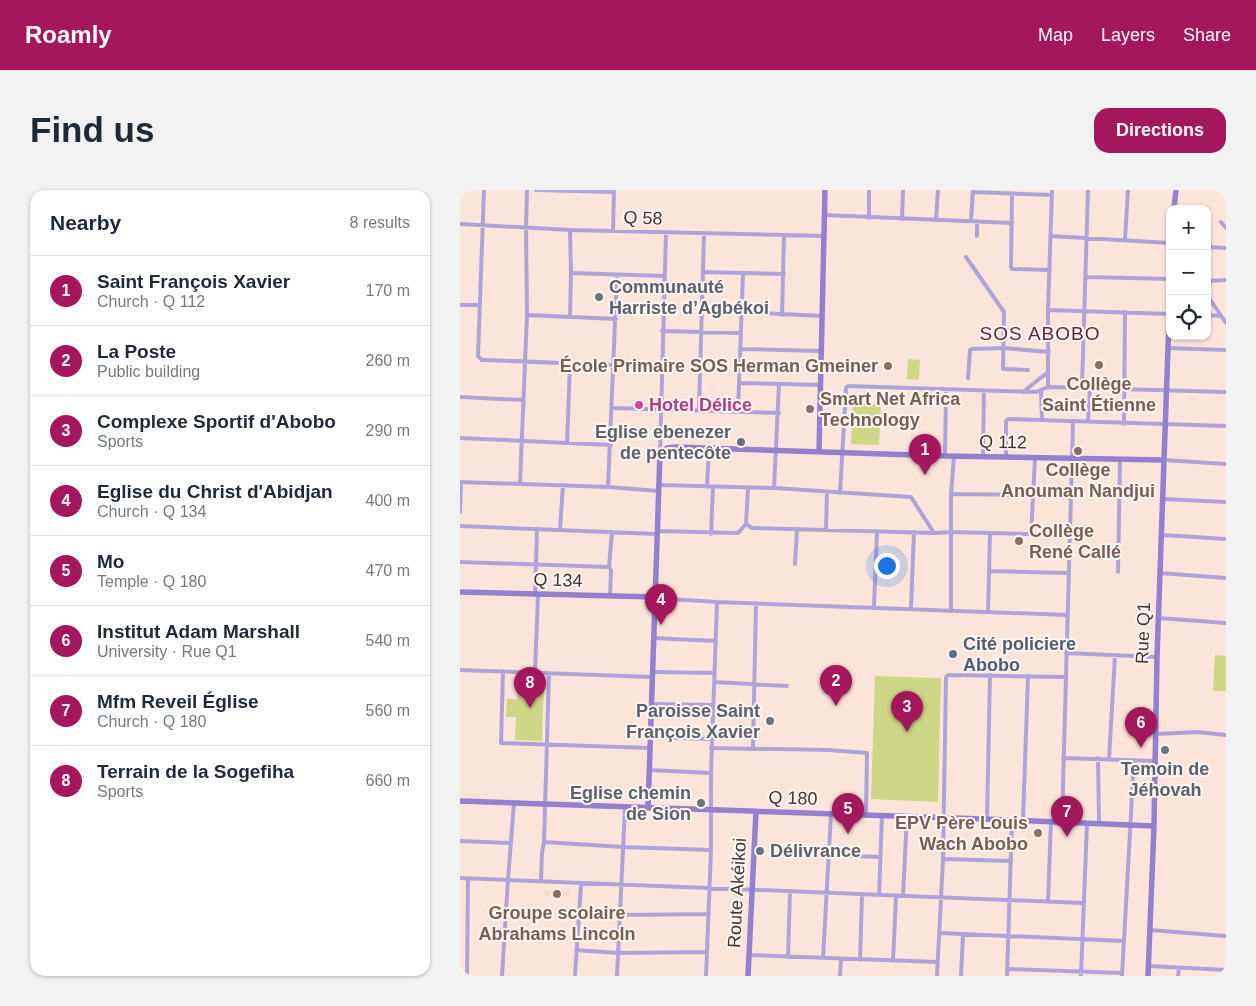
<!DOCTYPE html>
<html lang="en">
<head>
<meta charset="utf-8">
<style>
  body { margin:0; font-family:Helvetica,sans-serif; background:#f2f2f3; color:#1f2937 }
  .controls { position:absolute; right:15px; top:15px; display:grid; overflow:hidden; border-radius:10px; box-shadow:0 1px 4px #0004 }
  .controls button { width:45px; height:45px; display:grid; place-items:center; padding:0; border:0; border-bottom:1px solid #e0e1e3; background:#fff; color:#1f2937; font:25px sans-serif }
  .you { position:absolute; left:426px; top:375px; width:18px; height:18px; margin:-12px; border:4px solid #fff; border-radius:50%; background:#1a73e8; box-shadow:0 0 0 8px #1a73e833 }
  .badge { display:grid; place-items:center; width:32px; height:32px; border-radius:50%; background:#a4175c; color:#fff; font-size:16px; font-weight:700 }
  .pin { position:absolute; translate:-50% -41px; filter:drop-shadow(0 1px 2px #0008) }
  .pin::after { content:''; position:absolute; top:26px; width:18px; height:15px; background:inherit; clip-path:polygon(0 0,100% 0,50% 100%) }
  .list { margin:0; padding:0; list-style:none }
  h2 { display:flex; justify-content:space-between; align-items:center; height:65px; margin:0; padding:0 20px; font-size:21px }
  h2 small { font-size:16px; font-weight:400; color:#747a83 }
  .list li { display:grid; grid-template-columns:32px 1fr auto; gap:15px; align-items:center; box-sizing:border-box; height:70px; padding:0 20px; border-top:1px solid #e0e1e3 }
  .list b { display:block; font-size:19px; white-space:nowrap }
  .list p { margin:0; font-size:16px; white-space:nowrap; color:#747a83 }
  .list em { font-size:16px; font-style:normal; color:#747a83 }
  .icon { flex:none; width:28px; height:28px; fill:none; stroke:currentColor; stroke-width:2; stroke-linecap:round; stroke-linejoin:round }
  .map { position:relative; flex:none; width:766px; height:786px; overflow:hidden; border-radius:15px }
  header { display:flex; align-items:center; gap:30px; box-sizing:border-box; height:70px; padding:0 25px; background:#a4175c; color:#fff }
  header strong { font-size:24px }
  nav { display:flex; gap:28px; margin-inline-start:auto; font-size:18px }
  .intro { display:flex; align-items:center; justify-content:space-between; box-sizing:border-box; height:120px; padding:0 30px }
  h1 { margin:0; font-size:35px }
  .button { padding:12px 22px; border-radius:15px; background:#a4175c; color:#fff; font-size:18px; font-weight:700 }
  main { display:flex; gap:30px; padding:0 30px }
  aside { flex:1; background:#fff; border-radius:15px; box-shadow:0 1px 4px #0004 }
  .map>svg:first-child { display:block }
  .built { fill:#fcdac9 }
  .green { fill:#cdd785 }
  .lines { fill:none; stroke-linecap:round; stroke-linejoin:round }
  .street { stroke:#afa4da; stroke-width:4 }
  .secondary { stroke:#9380cf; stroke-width:5.5 }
  .worship-dot { fill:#6b7280; stroke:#fdf6f2; stroke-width:2 }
  .education-dot { fill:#8d6e63; stroke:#fdf6f2; stroke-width:2 }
  .hotel-dot { fill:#d1479c; stroke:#fdf6f2; stroke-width:2 }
  .service-dot { fill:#5c6f8a; stroke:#fdf6f2; stroke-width:2 }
  .labels { text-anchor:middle; stroke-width:4; stroke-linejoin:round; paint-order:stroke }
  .street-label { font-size:18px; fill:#42352e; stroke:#fdf6f2 }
  .worship-label { font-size:18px; font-weight:bold; fill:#5b616d; stroke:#fdf6f2; text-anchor:end }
  .education-label { font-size:18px; font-weight:bold; fill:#785e54; stroke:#fdf6f2 }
  .hotel-label { font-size:18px; font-weight:bold; fill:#b23c85; stroke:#fdf6f2; text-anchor:start }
  .service-label { font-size:18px; font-weight:bold; fill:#4e5e75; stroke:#fdf6f2; text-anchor:start }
  .neighbourhood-label { font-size:19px; letter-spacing:1px; fill:#66233e; stroke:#fdf6f2 }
</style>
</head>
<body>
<header>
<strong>Roamly</strong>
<nav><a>Map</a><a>Layers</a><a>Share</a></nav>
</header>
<div class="intro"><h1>Find us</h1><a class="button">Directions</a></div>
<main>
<aside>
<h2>Nearby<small>8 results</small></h2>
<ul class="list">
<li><span class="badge">1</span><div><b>Saint François Xavier</b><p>Church · Q 112</p></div><em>170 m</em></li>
<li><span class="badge">2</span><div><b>La Poste</b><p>Public building</p></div><em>260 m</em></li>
<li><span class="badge">3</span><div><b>Complexe Sportif d'Abobo</b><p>Sports</p></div><em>290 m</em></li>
<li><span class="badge">4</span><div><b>Eglise du Christ d'Abidjan</b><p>Church · Q 134</p></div><em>400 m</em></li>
<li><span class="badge">5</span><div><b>Mo</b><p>Temple · Q 180</p></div><em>470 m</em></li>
<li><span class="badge">6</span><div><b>Institut Adam Marshall</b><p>University · Rue Q1</p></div><em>540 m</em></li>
<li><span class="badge">7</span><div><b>Mfm Reveil Église</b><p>Church · Q 180</p></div><em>560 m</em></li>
<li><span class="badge">8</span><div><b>Terrain de la Sogefiha</b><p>Sports</p></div><em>660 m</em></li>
</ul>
</aside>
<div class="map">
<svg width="766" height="786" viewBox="0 0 766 786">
  <rect width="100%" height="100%" fill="#fbe5db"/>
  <!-- built -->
  <path class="built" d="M84,700L110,701V707L84,706Z"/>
  <!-- green -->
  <path class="green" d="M448,169L460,170L459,190L447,189Z
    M393,213L421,214L419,255L391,254Z
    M755,465L766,466V501H753Z
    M415,486L481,488L478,612L411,609Z
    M58,489L84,490L82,551L55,550L56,527H46L47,509H57Z"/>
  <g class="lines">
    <!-- street -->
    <path class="street" d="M24,0L18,166L22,170H26L202,177
      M76,0L154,2
      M513,2L592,5
      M552,4L551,77L552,79L590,80
      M365,25L552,33
      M409,28V0
      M442,29L443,0
      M476,30L478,0
      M511,31L513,0
      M761,32L766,38
      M0,34L110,40L364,46
      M153,41L154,1
      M517,46V31
      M591,46L710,53
      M665,50L668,0
      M747,57L766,58
      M506,67L544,122L543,179L568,180
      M243,82L324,84
      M111,83L204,86
      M626,87L710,89
      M747,91L766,90
      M747,105L766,133
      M0,115H19
      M588,120L710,124
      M280,122L362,126
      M67,125L156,129
      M322,125L324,46
      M747,125L761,126
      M110,127L111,83L110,40
      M202,141L280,143
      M708,158L766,160
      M280,159L361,161
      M508,188L510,160L512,159L543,158L589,162
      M279,193L360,195
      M588,197V120L592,0
      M622,197L628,0
      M581,201L582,230
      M563,202L588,182
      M0,207L63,210
      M152,218L319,223
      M239,220L244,44
      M278,221L283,83
      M628,232L630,198
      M664,234L665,122
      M0,248L151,255
      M107,253L110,174
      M200,263L206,43
      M485,266L486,200
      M523,267L524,201
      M546,267V231L548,229L766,236
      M704,270L766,274
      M0,292L148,297L199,301
      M60,293L67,125L66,37L67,0
      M199,295L314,298L451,307L474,343
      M148,297L157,85
      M247,297L249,258
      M314,298L319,194
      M380,303L386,198L388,196L576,202L588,197L766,202
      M491,304L573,305
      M703,309L766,312
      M0,322L1,292
      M286,334L292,338L474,343L492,342L610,345
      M0,336L197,344
      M100,339L103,295
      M366,340L367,302
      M197,341L278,343L286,334L288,298
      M251,344L253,297
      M571,345L575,268
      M702,345L766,349
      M0,372L149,377
      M335,374L337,339
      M529,381L609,383
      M658,382L660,270
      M700,383L766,388
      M75,405L77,339
      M150,406L151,380L149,377L152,342
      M195,408L257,412L607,425
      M414,416L417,342
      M451,418L454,342
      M491,420V304L494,266
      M528,422L530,343
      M698,428L766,433
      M194,448L256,451
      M606,463L697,467
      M0,480L192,487
      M43,481L41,553L190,558
      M75,482L78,405
      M193,482L254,483
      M254,492L327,496
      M191,514L253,515
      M696,544L737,542L766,545
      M190,547L252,549
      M251,558L369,560L407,563L406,625
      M293,558L296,413
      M603,568L695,571
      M638,568L639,633
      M649,569L655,465
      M189,580L251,583
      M527,629L530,485
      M563,630L568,486
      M602,632L613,232
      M0,651L51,653
      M84,652L163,657L251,660
      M369,665L420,667
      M483,669L551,671
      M0,688L623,713
      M81,691L82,663L84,652L89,483
      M419,705L422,625
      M443,706L447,626
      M588,711L591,631
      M159,725L249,724
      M690,740L766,746
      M479,743L664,751
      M116,760L158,763L247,762
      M289,765L477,772
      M328,767L330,702
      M363,768L371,624
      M400,770L402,705
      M433,771L436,706
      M689,776L766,780
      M547,779L662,783
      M7,786L8,689
      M42,786L48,689L54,613
      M115,786L121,694
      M157,786L165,617
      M246,786L251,660V583L257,412
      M380,786L381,769
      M477,786L483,669L486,487L488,485L605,487
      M501,786L503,745
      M547,786L552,630
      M621,786L627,633
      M662,786L674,570
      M718,786L719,778"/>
    <!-- secondary -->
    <path class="secondary" d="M714,19L716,0
      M359,262L365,0
      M0,402L195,407
      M0,611L552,630L694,636
      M188,618L200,263L207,258L216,257L485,266L704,270
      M288,786L296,621
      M688,786L694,636L697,467L710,102"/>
  </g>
  <!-- markers -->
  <g class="worship-dot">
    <circle cx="139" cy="107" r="5"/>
    <circle cx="281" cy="252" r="5"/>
    <circle cx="310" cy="531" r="5"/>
    <circle cx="705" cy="560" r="5"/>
    <circle cx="241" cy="613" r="5"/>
    <circle cx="300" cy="661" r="5"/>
  </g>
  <g class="education-dot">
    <circle cx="639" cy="175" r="5"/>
    <circle cx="428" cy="176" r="5"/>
    <circle cx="350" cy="219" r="5"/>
    <circle cx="618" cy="261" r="5"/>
    <circle cx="559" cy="351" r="5"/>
    <circle cx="578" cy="643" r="5"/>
    <circle cx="97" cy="704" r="5"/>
  </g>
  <circle class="hotel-dot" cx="179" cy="215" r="5"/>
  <circle class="service-dot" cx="493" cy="464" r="5"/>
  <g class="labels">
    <!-- street labels -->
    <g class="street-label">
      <text transform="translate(183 28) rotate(2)" y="6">Q 58</text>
      <text transform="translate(543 252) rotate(1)" y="6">Q 112</text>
      <text transform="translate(98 390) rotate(2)" y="6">Q 134</text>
      <text transform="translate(683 443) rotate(-88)" y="6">Rue Q1</text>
      <text transform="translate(333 608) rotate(2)" y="6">Q 180</text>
      <text transform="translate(277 703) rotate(-87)" y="6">Route Akéikoi</text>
    </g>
    <!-- worship labels -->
    <g class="worship-label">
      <text x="149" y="103" text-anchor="start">Communauté<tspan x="149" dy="21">Harriste d’Agbékoi</tspan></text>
      <text x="271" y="248">Eglise ebenezer<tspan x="271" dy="21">de pentecôte</tspan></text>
      <text x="300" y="527">Paroisse Saint<tspan x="300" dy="21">François Xavier</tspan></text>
      <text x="705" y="585" text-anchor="middle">Temoin de<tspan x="705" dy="21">Jéhovah</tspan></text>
      <text x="231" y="609">Eglise chemin<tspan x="231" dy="21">de Sion</tspan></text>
      <text x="310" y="667" text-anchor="start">Délivrance</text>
    </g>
    <!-- education labels -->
    <g class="education-label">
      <text x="418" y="182" text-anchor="end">École Primaire SOS Herman Gmeiner</text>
      <text x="639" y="200">Collège<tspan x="639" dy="21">Saint Étienne</tspan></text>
      <text x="360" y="215" text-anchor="start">Smart Net Africa<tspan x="360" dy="21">Technology</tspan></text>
      <text x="618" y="286">Collège<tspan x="618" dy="21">Anouman Nandjui</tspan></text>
      <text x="569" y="347" text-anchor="start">Collège<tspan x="569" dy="21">René Callé</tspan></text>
      <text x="568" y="639" text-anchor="end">EPV Père Louis<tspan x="568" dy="21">Wach Abobo</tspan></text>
      <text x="97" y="729">Groupe scolaire<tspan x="97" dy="21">Abrahams Lincoln</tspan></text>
    </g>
    <!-- hotel labels -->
    <g class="hotel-label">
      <text x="189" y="221">Hotel Délice</text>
    </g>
    <!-- service labels -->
    <g class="service-label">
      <text x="503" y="460">Cité policiere<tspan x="503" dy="21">Abobo</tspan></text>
    </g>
    <!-- neighbourhood labels -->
    <g class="neighbourhood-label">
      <text x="580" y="150">SOS ABOBO</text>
    </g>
  </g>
</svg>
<div class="controls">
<button>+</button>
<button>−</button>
<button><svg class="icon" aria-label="locate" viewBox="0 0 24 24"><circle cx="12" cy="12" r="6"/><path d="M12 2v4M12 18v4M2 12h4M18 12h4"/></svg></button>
</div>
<div class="you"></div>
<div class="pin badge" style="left:465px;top:285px">1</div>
<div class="pin badge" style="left:376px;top:516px">2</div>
<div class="pin badge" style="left:447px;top:542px">3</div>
<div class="pin badge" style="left:201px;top:435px">4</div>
<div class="pin badge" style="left:388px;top:644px">5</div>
<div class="pin badge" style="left:681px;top:558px">6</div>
<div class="pin badge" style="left:607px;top:647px">7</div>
<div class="pin badge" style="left:70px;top:518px">8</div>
</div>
</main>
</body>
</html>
